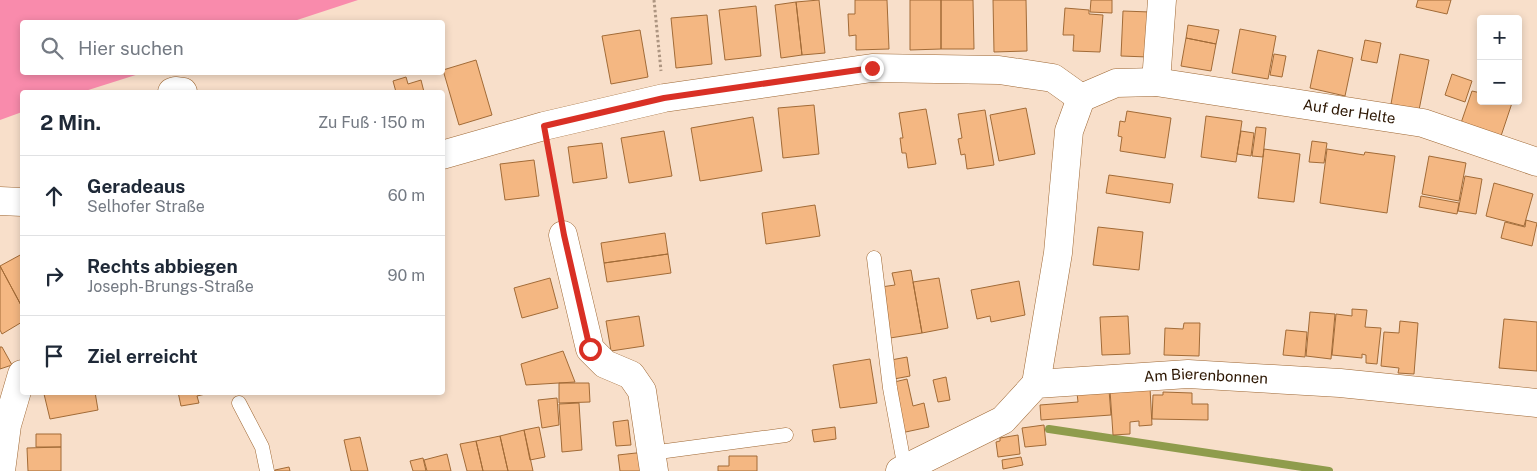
<!DOCTYPE html>
<html lang="de">
<head>
<meta charset="utf-8">
<style>
  body { margin:0; font-family:"Public Sans",sans-serif; background:#f2f2f3; color:#1f2937 }
  .controls { position:absolute; right:15px; top:15px; display:grid; overflow:hidden; border-radius:5px; box-shadow:0 2px 8px #0003 }
  .controls button { width:45px; height:45px; display:grid; place-items:center; padding:0; border:0; border-bottom:1px solid #e0e1e3; background:#fff; color:#1f2937; font:25px sans-serif }
  .stop { position:absolute; width:15px; height:15px; margin:-11px; border:4px solid #d93025; border-radius:50%; background:#fff }
  .stop.end { background:#d93025; border-color:#fff; box-shadow:0 1px 5px #0008 }
  .list { margin:0; padding:0; list-style:none }
  h2 { display:flex; justify-content:space-between; align-items:center; height:65px; margin:0; padding:0 20px; font-size:21px }
  h2 small { font-size:16px; font-weight:400; color:#747a83 }
  .list li { display:grid; grid-template-columns:32px 1fr auto; gap:15px; align-items:center; box-sizing:border-box; height:80px; padding:0 20px; border-top:1px solid #e0e1e3 }
  .list b { display:block; font-size:19px; white-space:nowrap }
  .list p { margin:0; font-size:16px; white-space:nowrap; color:#747a83 }
  .list em { font-size:16px; font-style:normal; color:#747a83 }
  .icon { flex:none; width:28px; height:28px; fill:none; stroke:currentColor; stroke-width:2; stroke-linecap:round; stroke-linejoin:round }
  .map { position:relative; flex:none; width:1537px; height:471px; overflow:hidden }
  .search { position:absolute; background:#fff; box-shadow:0 2px 8px #0003; left:20px; top:20px; width:425px; height:55px; display:flex; align-items:center; gap:12px; box-sizing:border-box; padding:0 18px; border-radius:5px; color:#747a83; font-size:19px }
  .panel { position:absolute; background:#fff; box-shadow:0 2px 8px #0003; left:20px; top:90px; width:425px; height:305px; border-radius:5px }
  .map>svg:first-child { display:block }
  .forest { fill:#f98bac }
  .lines { fill:none; stroke-linecap:round; stroke-linejoin:round }
  .stream { stroke:#8f9c4c; stroke-width:8 }
  .building { fill:#f4b782; stroke:#a26b37 }
  .service-casing { stroke:#9e6733; stroke-width:15 }
  .minor-casing { stroke:#9e6733; stroke-width:29 }
  .path { stroke:#ad9581; stroke-width:3; stroke-dasharray:2.5 2.5; stroke-linecap:butt }
  .service { stroke:#fff; stroke-width:14 }
  .minor { stroke:#fff; stroke-width:28 }
  .route { stroke:#d93025; stroke-width:6 }
  .labels { text-anchor:middle; stroke-width:4.5; stroke-linejoin:round; paint-order:stroke }
  .street-label { font-size:15px; fill:#2c1602; stroke:#fff }
</style>
</head>
<body>
<div class="map">
<svg width="1537" height="471" viewBox="0 0 1537 471">
  <rect width="100%" height="100%" fill="#f8dfca"/>
  <!-- forest -->
  <path class="forest" d="M0,0H358L291,22H22V72L142,73L82,92H22V112L0,120Z"/>
  <g class="lines">
    <!-- stream -->
    <path class="stream" d="M1049,429L1329,471"/>
  </g>
  <!-- building -->
  <path class="building" d="M819,0L825,53L802,55L796,2Z
    M855,0H887L889,49L856,50V35L849,36L848,14H855Z
    M910,0H941V49L910,50Z
    M941,0H973L974,49H941Z
    M993,0H1026L1027,51L994,52Z
    M1091,0H1112V13L1090,12Z
    M1418,0H1451L1447,14L1416,7Z
    M796,2L802,55L781,58L775,5Z
    M756,6L761,56L725,60L719,10Z
    M1065,8L1089,10V14L1103,15L1100,52L1073,51L1074,35H1063Z
    M1123,11L1150,12L1148,57L1121,56Z
    M707,15L712,64L676,68L671,18Z
    M1188,25L1219,30L1216,44L1186,38Z
    M1240,29L1276,36L1268,79L1232,73Z
    M640,30L648,77L611,84L602,36Z
    M1186,38L1216,44L1211,71L1181,66Z
    M1365,40L1381,43L1377,63L1361,60Z
    M1318,50L1353,58L1345,96L1310,88Z
    M1274,54L1286,56L1282,77L1270,75Z
    M1400,54L1429,60L1419,110L1391,104Z
    M476,60L492,115L459,125L443,70Z
    M1452,74L1472,81L1465,102L1445,95Z
    M406,77L408,84L421,80L424,92H396L393,81Z
    M1472,91L1481,93V101H1505L1512,103L1501,136L1461,123Z
    M814,105L819,154L783,158L778,108Z
    M1026,108L1035,154L999,161L990,115Z
    M926,109L936,164L908,168L906,153H902L900,138H903L899,113Z
    M985,110L994,165L967,169L965,154L961,155L958,139L962,138L958,114Z
    M1127,111L1171,118L1165,158L1120,151L1122,137L1118,136L1120,121L1125,122Z
    M1206,116L1242,121L1236,162L1201,157Z
    M753,117L762,171L700,181L691,128Z
    M1256,127L1266,128L1263,157L1252,156Z
    M664,131L672,176L629,183L621,138Z
    M1241,131L1254,133L1251,156L1237,154Z
    M1312,141L1327,143L1324,163L1309,162Z
    M602,143L607,178L573,183L568,147Z
    M1264,149L1300,154L1294,202L1258,198Z
    M1327,149L1364,155L1365,152L1395,156L1387,213L1320,203Z
    M1429,156L1466,163L1459,201L1422,194Z
    M534,160L539,196L505,200L500,164Z
    M1109,175L1173,184L1170,203L1106,193Z
    M1465,176L1482,179L1476,214L1458,211Z
    M1494,183L1533,194L1524,226L1486,216Z
    M1421,196L1459,203L1457,214L1419,207Z
    M815,205L820,236L766,244L762,213Z
    M1526,220L1537,223L1532,246L1501,238L1505,222L1525,227Z
    M1098,227L1143,232L1139,270L1093,265Z
    M665,233L668,254L604,263L601,243Z
    M22,254V307L0,266Z
    M668,254L671,273L607,282L604,263Z
    M0,266L22,307V322L2,334L0,330Z
    M911,270L922,333L890,338L881,287L895,285L892,273Z
    M550,278L558,308L522,318L514,288Z
    M939,278L948,328L922,333L913,282Z
    M1019,281L1025,315L991,322L990,316L977,319L971,290Z
    M1352,309L1367,310L1365,327L1381,328L1377,364L1366,363V355L1362,354V358L1332,355L1336,314L1352,316Z
    M1310,312L1335,314L1331,359L1306,356Z
    M639,316L644,346L611,351L606,321Z
    M1128,316L1130,354L1102,355L1100,317Z
    M1504,319L1537,322V371L1499,368Z
    M1400,321L1418,323L1414,374L1398,373L1399,368L1381,366L1384,332L1399,333Z
    M1184,323H1200L1199,356L1164,355L1165,328L1183,329Z
    M1286,330L1307,332L1305,357L1283,355Z
    M0,347H2L12,365L0,369Z
    M563,351L575,382L526,385L521,364Z
    M907,357L910,376L894,379L891,360Z
    M870,359L877,403L840,408L833,365Z
    M946,377L950,400L938,402L933,380Z
    M907,379L913,406L924,403L929,427L901,433L890,383Z
    M559,383H589L590,402L559,403Z
    M1150,388L1152,425L1139,426V421L1130,422V434L1113,435L1110,390Z
    M1109,390L1111,415L1041,420L1040,405L1078,402L1077,393Z
    M51,392H95L98,410L50,419L44,394Z
    M178,392H214L197,396L199,403L181,406Z
    M1163,392L1192,393V404H1208V420L1152,419L1153,395H1163Z
    M557,398L559,425L542,428L538,400Z
    M579,403L582,450L562,452L559,404Z
    M628,420L631,445L616,446L613,422Z
    M1044,425L1046,445L1025,447L1022,428Z
    M539,427L545,457L530,460L524,430Z
    M835,427L836,439L814,442L812,430Z
    M524,430L533,471H508L500,436Z
    M36,434H61V447H36Z
    M1018,435L1020,454L998,457L996,442L1000,441V438Z
    M500,436L508,471H483L476,441Z
    M360,437L368,471H351L344,440Z
    M476,441L483,471H467L460,444Z
    M61,447V471H28L27,448Z
    M645,452L648,471H620L618,455Z
    M447,454L451,471H427L424,460Z
    M729,456H757V471H718V466H729Z
    M1021,457L1023,465L1003,469L1002,460Z
    M423,458L426,471H413L410,461Z
    M289,467L290,471H275V470Z"/>
  <g class="lines">
    <!-- service casing -->
    <g class="service-casing">
      <path id="service" d="M874,258L890,388L905,469
        M239,403L262,447L267,471
        M651,453L786,435"/>
    </g>
    <!-- minor casing -->
    <g class="minor-casing">
      <g id="minor">
        <path d="M1156,82L1162,0"/>
        <path d="M172,92L175,91L183,92"/>
        <path d="M442,155L544,126L664,98L872,68L999,70L1053,78L1081,98"/>
        <path d="M0,201L22,202"/>
        <path d="M563,235L590,349L605,364L631,375L642,391L654,471"/>
        <path id="s1" d="M1036,384L1058,253L1069,131L1081,98L1116,83L1156,82L1423,123L1537,162"/>
        <path d="M1,471L7,425L22,374"/>
        <path id="s2" d="M900,471L1003,420L1036,384L1188,374L1340,383L1537,403"/>
      </g>
    </g>
    <!-- path -->
    <path class="path" d="M654,0L661,71
      M549,152L559,209"/>
    <!-- service -->
    <use href="#service" class="service"/>
    <!-- minor -->
    <use href="#minor" class="minor"/>
  </g>
  <g class="lines">
    <!-- route -->
    <path class="route" d="M590,349L564,235L544,126L664,98L872,68"/>
  </g>
  <g class="labels">
    <!-- street labels -->
    <g class="street-label">
      <text dy="5" stroke="none"><textPath href="#s1" startOffset="564">Auf der Helte</textPath></text>
      <text dy="5" stroke="none"><textPath href="#s2" startOffset="334">Am Bierenbonnen</textPath></text>
    </g>
  </g>
</svg>
<div class="controls">
<button>+</button>
<button>−</button>
</div>
<div class="stop" style="left:590px;top:349px"></div>
<div class="stop end" style="left:872px;top:68px"></div>
<div class="search"><svg class="icon" aria-label="search" viewBox="0 0 24 24"><circle cx="10" cy="10" r="6"/><path d="M15 15l6 6"/></svg>Hier suchen</div>
<section class="panel">
<h2>2 Min.<small>Zu Fuß · 150 m</small></h2>
<ul class="list">
<li><svg class="icon" aria-label="ahead" viewBox="0 0 24 24"><path d="M12 20V5M6 11l6-6 6 6"/></svg><div><b>Geradeaus</b><p>Selhofer Straße</p></div><em>60 m</em></li>
<li><svg class="icon" aria-label="right" viewBox="0 0 24 24"><path d="M7 20v-9h11M14 6l5 5-5 5"/></svg><div><b>Rechts abbiegen</b><p>Joseph-Brungs-Straße</p></div><em>90 m</em></li>
<li><svg class="icon" aria-label="arrive" viewBox="0 0 24 24"><path d="M6 21V4h12l-3 4 3 4H6"/></svg><div><b>Ziel erreicht</b></div></li>
</ul>
</section>
</div>
</body>
</html>
